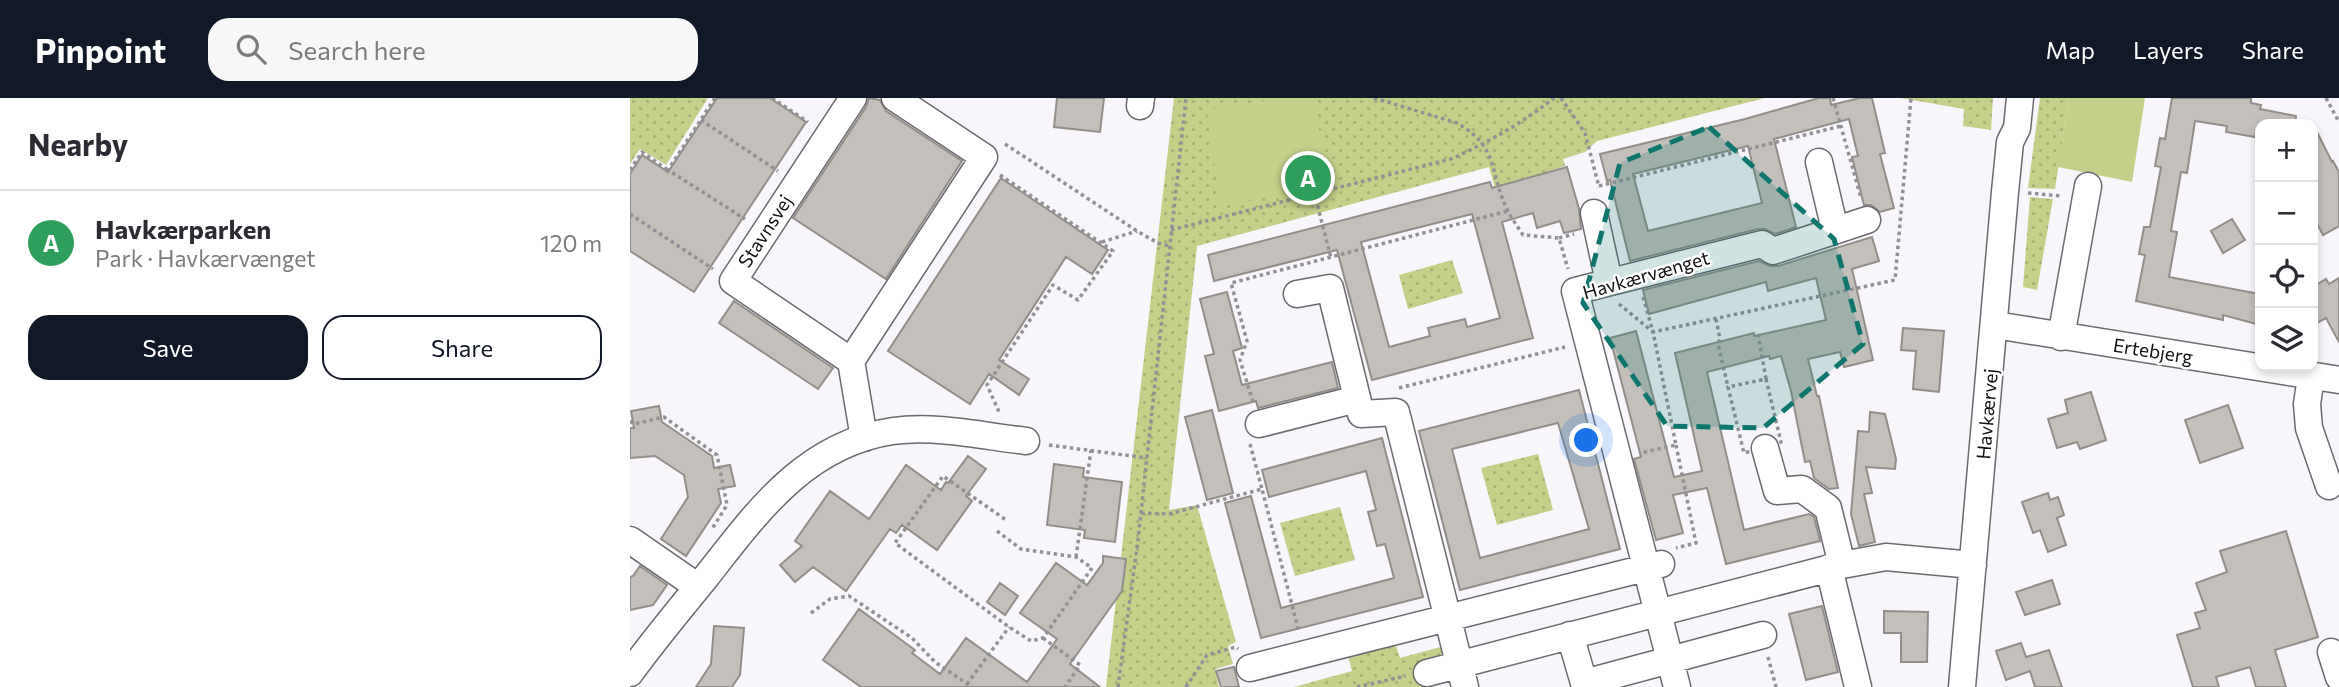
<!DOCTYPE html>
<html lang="en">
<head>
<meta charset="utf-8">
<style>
  body { margin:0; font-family:Commissioner,sans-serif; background:#f7f7f7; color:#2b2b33 }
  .controls { position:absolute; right:21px; top:21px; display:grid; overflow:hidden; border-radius:14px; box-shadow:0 4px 10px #0003 }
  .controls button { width:63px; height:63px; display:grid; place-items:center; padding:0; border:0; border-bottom:2px solid #e1e1e2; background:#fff; color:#2b2b33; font:35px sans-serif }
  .you { position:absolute; left:957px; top:343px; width:24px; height:24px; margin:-18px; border:5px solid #fff; border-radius:50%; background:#1a73e8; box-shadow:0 0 0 10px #1a73e833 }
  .badge { display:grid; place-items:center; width:46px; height:46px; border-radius:50%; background:#111827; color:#fff; font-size:23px; font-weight:700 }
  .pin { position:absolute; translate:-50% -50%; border:4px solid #fff; box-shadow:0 2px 7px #0006 }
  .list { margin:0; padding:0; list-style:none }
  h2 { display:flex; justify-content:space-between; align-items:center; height:91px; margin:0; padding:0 28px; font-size:30px }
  h2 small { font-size:23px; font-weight:400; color:#7c7c81 }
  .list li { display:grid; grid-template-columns:46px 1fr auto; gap:21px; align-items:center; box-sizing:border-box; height:105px; padding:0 28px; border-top:2px solid #e1e1e2 }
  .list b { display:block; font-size:26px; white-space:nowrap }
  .list p { margin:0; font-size:23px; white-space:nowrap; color:#7c7c81 }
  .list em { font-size:23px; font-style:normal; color:#7c7c81 }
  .actions { display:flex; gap:14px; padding:21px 28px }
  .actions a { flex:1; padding:16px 0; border:2px solid #111827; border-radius:21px; text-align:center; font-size:24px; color:#111827 }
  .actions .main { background:#111827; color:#fff }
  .icon { flex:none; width:38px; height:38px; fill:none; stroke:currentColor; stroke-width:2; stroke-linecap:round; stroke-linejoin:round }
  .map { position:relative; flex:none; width:1709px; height:589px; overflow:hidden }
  header { display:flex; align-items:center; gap:42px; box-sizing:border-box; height:98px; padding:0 35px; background:#111827; color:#fff }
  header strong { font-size:33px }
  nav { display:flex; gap:38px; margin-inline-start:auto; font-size:24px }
  .search { width:490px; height:63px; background:#f7f7f7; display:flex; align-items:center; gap:18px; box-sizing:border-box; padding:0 24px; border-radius:21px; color:#7c7c81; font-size:26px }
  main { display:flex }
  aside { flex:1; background:#fff }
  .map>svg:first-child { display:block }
  .grass { fill:url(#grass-dots) }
  .pitch { fill:#c4cf8a }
  .building { fill:#c3bfba; stroke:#928e89; stroke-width:2; fill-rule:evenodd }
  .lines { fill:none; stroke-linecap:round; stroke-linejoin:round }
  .minor-casing { stroke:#6c6a6f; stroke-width:29 }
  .path { stroke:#929195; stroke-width:3.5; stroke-dasharray:3.5 3.5; stroke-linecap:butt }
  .minor { stroke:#fff; stroke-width:26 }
  .marked { fill:#0f766e; fill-opacity:0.2; stroke:#0f766e; stroke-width:5; stroke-dasharray:14 9; stroke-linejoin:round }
  .labels { text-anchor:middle; stroke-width:5; stroke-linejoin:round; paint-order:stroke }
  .street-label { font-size:19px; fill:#111113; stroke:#fff }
</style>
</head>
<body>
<header>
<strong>Pinpoint</strong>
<div class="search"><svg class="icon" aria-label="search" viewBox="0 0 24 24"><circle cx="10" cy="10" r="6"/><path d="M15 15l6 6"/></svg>Search here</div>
<nav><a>Map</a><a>Layers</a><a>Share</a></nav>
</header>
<main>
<aside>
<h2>Nearby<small></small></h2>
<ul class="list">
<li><span class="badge" style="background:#2e9e5b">A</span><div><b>Havkærparken</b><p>Park · Havkærvænget</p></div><em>120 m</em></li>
</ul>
<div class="actions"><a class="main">Save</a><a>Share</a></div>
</aside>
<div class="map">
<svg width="1709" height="589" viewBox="0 0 1709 589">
  <defs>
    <pattern id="grass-dots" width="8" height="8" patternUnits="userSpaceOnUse" patternTransform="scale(1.75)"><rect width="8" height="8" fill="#c4cf8a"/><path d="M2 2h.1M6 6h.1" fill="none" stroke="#a7b176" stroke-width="1.8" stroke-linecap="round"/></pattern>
  </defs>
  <rect width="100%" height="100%" fill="#f8f5fb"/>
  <!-- grass -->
  <path class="grass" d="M0,0H78L36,67L10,51L0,66Z
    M544,0H1135L967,43L955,54L933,61L935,68L865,90L859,69L567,148L539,412L567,407L606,544L598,548L603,566L585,571L589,589H476Z
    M1270,0H1363L1361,32L1333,28L1334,11Z
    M1410,0H1439L1425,91L1398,90Z
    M1400,99L1423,101L1407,192L1393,189Z
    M822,162L833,195L778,211L769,177Z
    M908,356L923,412L867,427L851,370Z
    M710,409L725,462L665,478L650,425Z
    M764,542L770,560L814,548L815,553L813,559L787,569L792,589H664L722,573L717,555Z"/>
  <!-- pitch -->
  <path class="pitch" d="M658,0H683L699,86L590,108L577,11Z
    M1439,0H1515L1502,84L1428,69Z"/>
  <!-- building -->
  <path class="building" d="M87,0H140L176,24L64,194L0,153V76L12,57L38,74Z
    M239,0L250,2L256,13L332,63L256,181L163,120L236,9Z
    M427,0H474L470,34L424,29Z
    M1189,0H1200L1201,7L1230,0H1242L1255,55L1250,56L1264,110L1250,114L1241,107H1234L1222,59L1228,58L1219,21L1144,41L1166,129L1145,136L1135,131H1128L1000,163L980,82L977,83L970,56L1115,21ZM1118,48L1132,105L1018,133L1003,76Z
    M1542,0H1621V5L1631,7L1630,11L1666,18L1665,26H1630V34L1626,33L1625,39L1596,34L1597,28L1565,23L1557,75L1551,74L1541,133L1547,134L1539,179L1630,196V227L1593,217V222L1506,203L1515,157L1509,156L1514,129H1520L1531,69L1525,68L1530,40L1535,41Z
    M1683,26L1702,64L1703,63L1709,74V128L1693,137L1683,118Z
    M937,69L949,111L951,131L934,135L930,123L907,130L903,115L872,124L903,240L742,282L707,152L584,183L578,157L860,84L862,90ZM842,116L870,220L837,229L835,221L798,230L800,238L759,249L731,144Z
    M371,80L478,152L462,176L436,159L369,262L399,281L389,297L359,276L340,306L258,253Z
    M1602,121L1615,142L1593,155L1581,133Z
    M1242,139L1249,163L1222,171L1243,262L1214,269L1210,254L1178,261L1187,298H1189L1208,390L1199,391L1184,380L1180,363L1175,364L1161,293L1151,258L1140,261L1139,258L1077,274L1114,432L1179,416L1184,419L1190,443L1096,466L1077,390L1043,397L1053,435L1026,442L1004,361L1011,359L980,240L1006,233L1044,379L1072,373L1045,255L1124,235V238L1196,222L1186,180L1138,193L1136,184L1019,216L1013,192L1129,163L1140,168H1148Z
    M1709,180V244L1696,220L1683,227V189L1696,181L1699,186Z
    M597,194L612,250L603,253L612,287L702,264L708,290L628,310L626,303L589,313L575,258L584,256L570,201Z
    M104,203L203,270L188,291L89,225Z
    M1273,230L1314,233L1309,294L1283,291L1286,253L1271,252Z
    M949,292L990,451L830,492L789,333ZM928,325L959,431L850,460L822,351Z
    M1461,294L1476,342L1450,351L1447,344L1427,350L1418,321L1438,315L1435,302Z
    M1598,307L1613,350L1570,365L1555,322Z
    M29,308L32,324L82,358L84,370L100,367L105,388L88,391L91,405L56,458L31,441L58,399L54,377L25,358L0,360V330H4L1,313Z
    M582,312L603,395L577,402L555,319Z
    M1240,314L1255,316L1266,361L1265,371L1236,369L1242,395L1234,396L1245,444L1229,448L1221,416L1228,333L1239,334Z
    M752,340L793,499L631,540L595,405L621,398L651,510L764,480L755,446L747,448L738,414L746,412L736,373L639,399L632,372Z
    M338,358L356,371L336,398L342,403L307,452L272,427L266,435L260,431L216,493L183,469L165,484L150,467L172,448L165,443L200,393L239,421L276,367L311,392L316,384L318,385Z
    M424,366L454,370L453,379L492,384L485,444L454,440L455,432L417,427Z
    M1418,395L1420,402L1428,399L1434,417L1427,420L1436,447L1418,454L1410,432L1403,435L1392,404Z
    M1656,433L1688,539L1645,552L1656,589H1626L1620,569L1586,579L1589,589H1563L1547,537L1570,530L1565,515L1576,512L1566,485L1597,474L1590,453Z
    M473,458L496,461L492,493L440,566L470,589H231L193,562L229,511L285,552L282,555L310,576L336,540L397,584L427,541L390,515L426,465L457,487L473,465Z
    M10,468L37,487L23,507L0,512V479L3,478Z
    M1422,482L1430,506L1395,517L1386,494Z
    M370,485L388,498L375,517L357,504Z
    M1192,508L1208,574L1176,582L1159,516Z
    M1254,513L1298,514L1297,564H1271V535H1254Z
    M84,528L114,530L110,577L102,589H66L81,566Z
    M1391,545L1396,559L1419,552L1432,589H1405L1400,573L1376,582L1366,553Z
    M604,569L609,589H591L586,573Z"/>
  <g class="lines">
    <!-- minor casing -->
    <g class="minor-casing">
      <path id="minor" d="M510,8L511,0
        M1189,64L1205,132
        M964,115L979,184
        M667,196L700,190L731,316L766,314L835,589
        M1365,227L1709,282
        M1431,239L1458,88
        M221,263L103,183L223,0
        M1681,279L1677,306L1679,330L1699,388
        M629,326L727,301
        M234,340L221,263L354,59L265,0
        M1135,350L1147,393L1172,391L1198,410L1212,467
        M0,442L68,489
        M1199,470L1228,589
        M940,537L954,585L1133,537
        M1701,554L1709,579
        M620,570L1031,466
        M0,575C24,542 50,511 76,479C127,414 175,346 263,333C306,327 353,338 396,343
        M797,575L1212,467L1256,459L1343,467
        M1047,589L945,193L1132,146L1143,153L1237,122
        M1332,589L1375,94L1380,44L1387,30L1390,0"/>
    </g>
    <!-- path -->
    <path class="path" d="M85,0L38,72L115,121
      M142,0L178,24
      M744,0L827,25C870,49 859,76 878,113C882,121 888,129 893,137L929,140L938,171
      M931,0L955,35L969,89
      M1203,0L1231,100
      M1696,0L1709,24
      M71,22L148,73
      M375,46L507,133L528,145L539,148
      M0,72L12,54L38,72
      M370,77L483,153L448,202L423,187L357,287L370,316
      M969,88L1211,28
      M684,94L701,160
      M1398,95L1432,98
      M0,116L83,171
      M541,132L821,61C859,44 892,25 924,0
      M929,140L944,136
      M472,144L507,133
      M1013,199L1023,234L1265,182L1281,0
      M989,206L1023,234L1046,347L1010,355
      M1086,221L1090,241L1088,246L1098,289
      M1128,236L1136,281
      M1136,281L1151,344L1114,355L1098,289Z
      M769,290L935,249
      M623,304L610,262L617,243L601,185L878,113
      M0,323L4,326L34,319L87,357L97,407L82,431
      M620,346L632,391
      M419,347L517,360
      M1046,347L1066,445L1046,450
      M511,415L539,416L632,391L669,534
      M367,433L391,451L446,459L462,470L413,540L401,543L379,529L265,445L313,378L376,422
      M446,459L461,352
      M181,515L200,501L219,498L282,540L305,564L342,589
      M413,540L450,567L435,589
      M1138,559L1146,589
      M337,586L379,529
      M488,589L508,442L556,0
      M556,589L577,557L606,549L608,551
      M727,589L776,578"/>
    <!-- minor -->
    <use href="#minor" class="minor"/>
  </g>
  <!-- marked area -->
  <path class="marked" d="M1079,29L1204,141L1233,246L1133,330L1037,328L953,205L990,65Z"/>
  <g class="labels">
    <!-- street labels -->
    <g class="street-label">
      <text transform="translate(135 133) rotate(-57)" y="7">Stavnsvej</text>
      <text transform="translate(1016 177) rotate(-16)" y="7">Havkærvænget</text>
      <text transform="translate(1523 253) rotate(9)" y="7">Ertebjerg</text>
      <text transform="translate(1357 316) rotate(-85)" y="7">Havkærvej</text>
    </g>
  </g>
</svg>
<div class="controls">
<button>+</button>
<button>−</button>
<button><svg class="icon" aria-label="locate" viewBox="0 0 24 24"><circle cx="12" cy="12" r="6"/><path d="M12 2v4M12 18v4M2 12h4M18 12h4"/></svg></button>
<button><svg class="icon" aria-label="layers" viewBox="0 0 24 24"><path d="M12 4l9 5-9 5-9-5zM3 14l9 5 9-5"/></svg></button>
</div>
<div class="you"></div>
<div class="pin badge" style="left:678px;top:80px;background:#2e9e5b">A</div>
</div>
</main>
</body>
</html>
